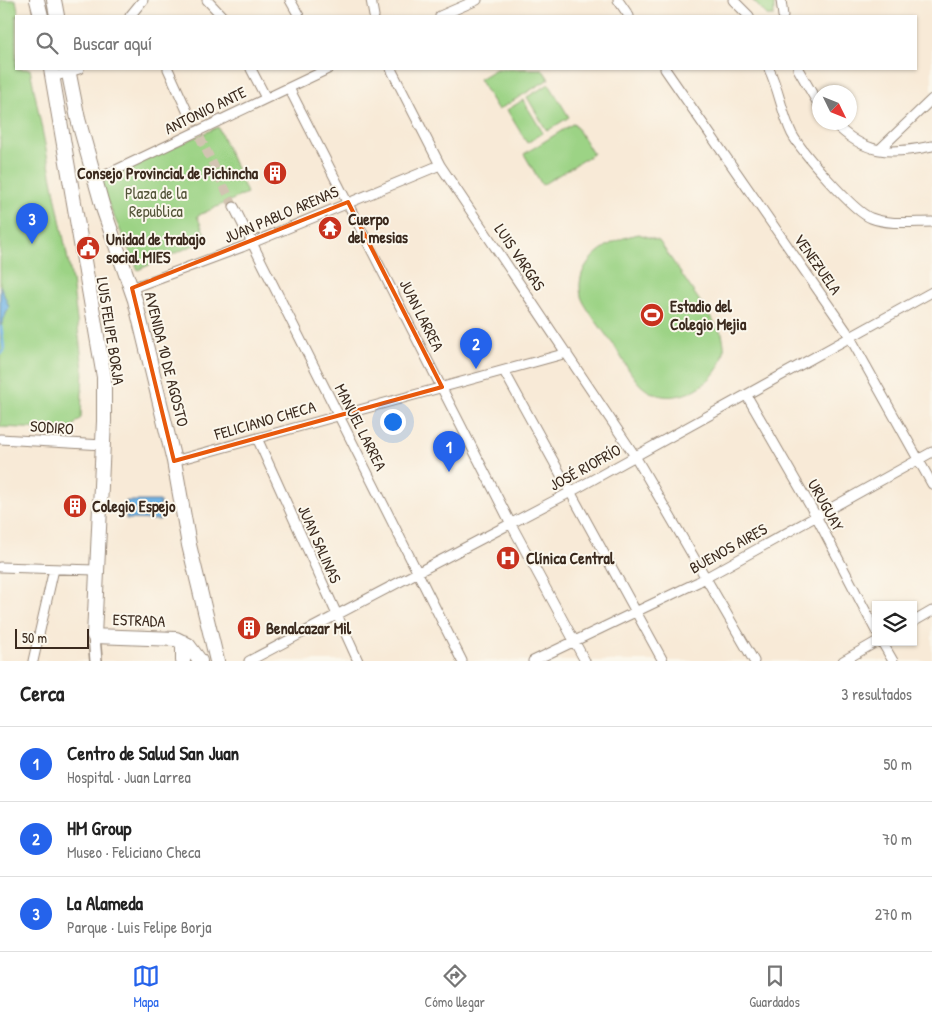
<!DOCTYPE html>
<html lang="es">
<head>
<meta charset="utf-8">
<style>
  body { margin:0; font-family:"Patrick Hand",sans-serif; background:#f2f2f2; color:#222 }
  .controls { position:absolute; right:15px; bottom:15px; display:grid; overflow:hidden; border-radius:0px; box-shadow:0 1px 4px #0004 }
  .controls button { width:45px; height:45px; display:grid; place-items:center; padding:0; border:0; border-bottom:1px solid #e0e0e0; background:#fff; color:#222; font:25px sans-serif }
  .compass { position:absolute; left:812px; top:85px; width:45px; height:45px; border-radius:50%; background:#fff; box-shadow:0 1px 4px #0004; rotate:133deg }
  .scale { position:absolute; left:15px; bottom:12px; width:74px; box-sizing:border-box; padding-left:5px; border:2px solid #3b2a1e; border-top:0; font-size:14px; line-height:18px; white-space:nowrap; color:#3b2a1e; -webkit-text-stroke:4px #fbf7ec; paint-order:stroke }
  .you { position:absolute; left:392px; top:421px; width:18px; height:18px; margin:-12px; border:4px solid #fff; border-radius:50%; background:#1a73e8; box-shadow:0 0 0 8px #1a73e833 }
  .badge { display:grid; place-items:center; width:32px; height:32px; border-radius:50%; background:#2563eb; color:#fff; font-size:16px; font-weight:700 }
  .pin { position:absolute; translate:-50% -41px; filter:drop-shadow(0 1px 2px #0008) }
  .pin::after { content:''; position:absolute; top:26px; width:18px; height:15px; background:inherit; clip-path:polygon(0 0,100% 0,50% 100%) }
  .list { margin:0; padding:0; list-style:none }
  h2 { display:flex; justify-content:space-between; align-items:center; height:65px; margin:0; padding:0 20px; font-size:21px }
  h2 small { font-size:16px; font-weight:400; color:#767676 }
  .list li { display:grid; grid-template-columns:32px 1fr auto; gap:15px; align-items:center; box-sizing:border-box; height:75px; padding:0 20px; border-top:1px solid #e0e0e0 }
  .list b { display:block; font-size:19px; white-space:nowrap }
  .list p { margin:0; font-size:16px; white-space:nowrap; color:#767676 }
  .list em { font-size:16px; font-style:normal; color:#767676 }
  .icon { flex:none; width:28px; height:28px; fill:none; stroke:currentColor; stroke-width:2; stroke-linecap:round; stroke-linejoin:round }
  .map { position:relative; flex:none; width:932px; height:661px; overflow:hidden }
  .search { position:absolute; background:#fff; box-shadow:0 1px 4px #0004; left:15px; right:15px; top:15px; height:55px; display:flex; align-items:center; gap:12px; box-sizing:border-box; padding:0 18px; border-radius:0px; color:#767676; font-size:19px }
  .sheet { height:290px; background:#fff }
  nav { display:flex; justify-content:space-around; align-items:center; box-sizing:border-box; height:70px; border-top:1px solid #e0e0e0; background:#fff; font-size:14px; color:#767676 }
  nav a { display:grid; justify-items:center; gap:2px }
  nav .on { color:#2563eb }
  .map>svg:first-child { display:block }
  .green { fill:#9cd385; stroke:#6c7e52 }
  .water { fill:#6fb3e5; stroke:#556e82 }
  .lines { fill:none; stroke-linecap:round; stroke-linejoin:round }
  .stream { stroke:#6fb3e5; stroke-width:3 }
  .street-tunnel { stroke:#d2c4b2; stroke-width:9; stroke-dasharray:9 4.5; stroke-linecap:butt }
  .street-casing { stroke:#9a8a7a; stroke-width:11 }
  .secondary-casing { stroke:#9a8a7a; stroke-width:14 }
  .primary-casing { stroke:#9a8a7a; stroke-width:16 }
  .street { stroke:#fff; stroke-width:9 }
  .secondary { stroke:#fff; stroke-width:11 }
  .primary { stroke:#fff; stroke-width:14 }
  .marked { fill:none; stroke:#e8590c; stroke-width:4; stroke-linejoin:round }
  .labels { text-anchor:middle; stroke-width:4; stroke-linejoin:round; paint-order:stroke }
  .street-label { font-size:16px; fill:#3b2a1e; stroke:#fbf7ec }
  .poi-label { font-size:16px; font-weight:bold; fill:#3b2a1e; stroke:#fbf7ec; text-anchor:start }
  .park-label { font-size:16px; fill:#535438; stroke:#fbf7ec }
</style>
</head>
<body>
<div class="map">
<svg width="932" height="661" viewBox="0 0 932 661">
  <rect width="100%" height="100%" fill="#fbf7ec"/>
  <filter id="ink" filterUnits="userSpaceOnUse"><feTurbulence type="fractalNoise" baseFrequency=".02" numOctaves="2"/><feDisplacementMap in="SourceGraphic" scale="10" xChannelSelector="R" yChannelSelector="G"/><feConvolveMatrix kernelMatrix="1 2 1 2 8 2 1 2 1" color-interpolation-filters="sRGB"/></filter>
  <filter id="wash" filterUnits="userSpaceOnUse"><feTurbulence type="fractalNoise" baseFrequency=".0096" numOctaves="4" result="noise"/><feDisplacementMap in="SourceGraphic" scale="20" xChannelSelector="R" yChannelSelector="G"/><feGaussianBlur stdDeviation="1.12" result="paint"/><feColorMatrix in="noise" values="0 0 0 0 0 0 0 0 0 0 0 0 0 0 0 0 0 1.4 0 .05"/><feComposite in="paint" operator="in"/></filter>
  <g filter="url(#wash)">
    <rect width="100%" height="100%" fill="#f8ead7"/>
    <!-- green -->
    <path class="green" d="M0,0H16L19,16H16V69H30L72,280L83,369L81,418L69,430L0,427Z
      M752,0H774V16H768Z
      M496,69H542L549,79L498,110L479,79Z
      M549,84L569,117L547,131L527,97Z
      M523,100L543,133L527,143L507,110Z
      M574,123L593,154L542,185L524,154Z
      M218,127L247,193L197,216L207,239L138,270L98,181Z
      M639,234L659,241L722,334C723,339 725,347 724,352C718,386 672,410 644,388C634,381 622,358 615,347C608,337 583,306 581,296C573,261 610,239 639,234Z"/>
    <!-- water -->
    <path class="water" d="M0,285L9,307L0,328Z
      M126,501H160V520L126,519Z"/>
    <g class="lines">
      <!-- stream -->
      <path class="stream" d="M0,354L4,350L1,327"/>
    </g>
  </g>
  <g filter="url(#ink)">
    <g class="lines">
      <!-- street-tunnel -->
      <path class="street-tunnel" d="M188,113L234,207"/>
      <!-- street casing -->
      <g class="street-casing">
        <path id="street" d="M207,0L222,16
          M290,0L299,16
          M371,0L374,16
          M618,0L629,16
          M733,0L749,16
          M781,0L783,16
          M130,16L143,0
          M440,16L477,0
          M168,69L188,113
          M251,69L266,98
          M391,69L440,165L635,456L754,661
          M665,69L847,332L932,484
          M769,69C779,90 782,114 792,134C801,151 854,212 871,218C889,225 913,222 932,222
          M798,69L820,107
          M53,77L79,69
          M289,88L511,524L585,661
          M833,122C865,155 889,155 932,146
          M879,150L932,99
          M95,180L328,69
          M234,207L462,661
          M132,288L242,247L440,165
          M504,371L663,661
          M747,396L816,516L876,631
          M257,438L358,661
          M0,439L103,445
          M174,461L567,353
          M0,567L95,570
          M913,622L932,611
          M882,642L893,661
          M33,661L54,569
          M249,661L565,495L932,292
          M533,661L698,582L932,452
          M843,661L876,642"/>
      </g>
      <!-- secondary casing -->
      <g class="secondary-casing">
        <path id="secondary" d="M94,636L96,661"/>
      </g>
      <!-- primary casing -->
      <g class="primary-casing">
        <path id="primary" d="M37,0L41,16
          M54,0L57,16
          M51,69L104,377V421L94,636L176,639L188,645L200,661
          M68,69L78,119L103,208L135,300L174,461L189,545L217,661
          M183,642V661"/>
      </g>
      <!-- street -->
      <use href="#street" class="street"/>
      <!-- secondary -->
      <use href="#secondary" class="secondary"/>
      <!-- primary -->
      <use href="#primary" class="primary"/>
    </g>
  </g>
  <!-- marked area -->
  <path class="marked" d="M348,202L442,387L174,461L132,288Z"/>
  <!-- icons -->
  <defs>
    <g id="building-disc" transform="scale(1.25)"><circle r="9.5" fill="#c8321e" stroke="#fbf7ec"/><path d="M-4-6H4V6H1V3H-1V6H-4ZM-2.5-4.3h1.7v1.8h-1.7ZM.8-4.3h1.7v1.8H.8ZM-2.5-1h1.7V.8h-1.7ZM.8-1h1.7V.8H.8Z" fill="#fff"/></g>
    <g id="temple-disc" transform="scale(1.25)"><circle r="9.5" fill="#c8321e" stroke="#fbf7ec"/><path d="M0-6L5-2H3V0L6.5 2.5H4V6H1.5V3h-3V6H-4V2.5H-6.5L-3 0V-2H-5Z" fill="#fff"/></g>
    <g id="civic-disc" transform="scale(1.25)"><circle r="9.5" fill="#c8321e" stroke="#fbf7ec"/><path d="M-.6-6.5H3V-4.5H.6V-3L4-1V1h2V6H-6V1h2V-1L-.6-3ZM-1.2 2.5V6h2.4V2.5Z" fill="#fff"/></g>
    <g id="stadium-disc" transform="scale(1.25)"><circle r="9.5" fill="#c8321e" stroke="#fbf7ec"/><path d="M0-5a6.5 5 0 1 0 0 10a6.5 5 0 1 0 0-10ZM-3.5-1.8h7v3.6h-7Z" fill="#fff"/></g>
    <g id="hospital-disc" transform="scale(1.25)"><circle r="9.5" fill="#c8321e" stroke="#fbf7ec"/><path d="M-5-5h3v3.5h4V-5h3V5h-3V1.5h-4V5h-3Z" fill="#fff"/></g>
  </defs>
  <g fill-rule="evenodd">
    <use href="#building-disc" x="275" y="173"/>
    <use href="#temple-disc" x="330" y="228"/>
    <use href="#civic-disc" x="88" y="248"/>
    <use href="#stadium-disc" x="652" y="315"/>
    <use href="#building-disc" x="75" y="506"/>
    <use href="#hospital-disc" x="508" y="558"/>
    <use href="#building-disc" x="249" y="628"/>
  </g>
  <g class="labels">
    <!-- street labels -->
    <g class="street-label">
      <text transform="translate(205 110) rotate(-26)" y="6">ANTONIO ANTE</text>
      <text transform="translate(281 214) rotate(-23)" y="6">JUAN PABLO ARENAS</text>
      <text transform="translate(520 257) rotate(56)" y="6">LUIS VARGAS</text>
      <text transform="translate(818 264) rotate(55)" y="6">VENEZUELA</text>
      <text transform="translate(422 315) rotate(63)" y="6">JUAN LARREA</text>
      <text transform="translate(111 331) rotate(81)" y="6">LUIS FELIPE BORJA</text>
      <text transform="translate(167 359) rotate(76)" y="6">AVENIDA 10 DE AGOSTO</text>
      <text transform="translate(265 420) rotate(-16)" y="6">FELICIANO CHECA</text>
      <text transform="translate(52 427) rotate(4)" y="6">SODIRO</text>
      <text transform="translate(361 427) rotate(63)" y="6">MANUEL LARREA</text>
      <text transform="translate(585 467) rotate(-29)" y="6">JOSÉ RIOFRÍO</text>
      <text transform="translate(826 505) rotate(61)" y="6">URUGUAY</text>
      <text transform="translate(320 544) rotate(66)" y="6">JUAN SALINAS</text>
      <text transform="translate(728 548) rotate(-29)" y="6">BUENOS AIRES</text>
      <text transform="translate(139 620) rotate(2)" y="6">ESTRADA</text>
    </g>
    <!-- poi labels -->
    <g class="poi-label">
      <text x="258" y="179" text-anchor="end">Consejo Provincial de Pichincha</text>
      <text x="348" y="225">Cuerpo<tspan x="348" dy="18">del mesias</tspan></text>
      <text x="106" y="245">Unidad de trabajo<tspan x="106" dy="18">social MIES</tspan></text>
      <text x="670" y="312">Estadio del<tspan x="670" dy="18">Colegio Mejia</tspan></text>
      <text x="92" y="512">Colegio Espejo</text>
      <text x="526" y="564">Clínica Central</text>
      <text x="266" y="634">Benalcazar Mil</text>
    </g>
    <!-- park labels -->
    <g class="park-label">
      <text x="156" y="199">Plaza de la<tspan x="156" dy="18">Republica</tspan></text>
    </g>
  </g>
</svg>
<div class="controls">
<button><svg class="icon" aria-label="layers" viewBox="0 0 24 24"><path d="M12 4l9 5-9 5-9-5zM3 14l9 5 9-5"/></svg></button>
</div>
<svg class="compass" viewBox="-18 -18 36 36"><path d="M0-13l5 13h-10z" fill="#e53935"/><path d="M0 13l5-13h-10z" fill="#767676"/></svg>
<div class="scale">50 m</div>
<div class="you"></div>
<div class="pin badge" style="left:449px;top:472px">1</div>
<div class="pin badge" style="left:476px;top:369px">2</div>
<div class="pin badge" style="left:32px;top:244px">3</div>
<div class="search"><svg class="icon" aria-label="search" viewBox="0 0 24 24"><circle cx="10" cy="10" r="6"/><path d="M15 15l6 6"/></svg>Buscar aquí</div>
</div>
<section class="sheet">
<h2>Cerca<small>3 resultados</small></h2>
<ul class="list">
<li><span class="badge">1</span><div><b>Centro de Salud San Juan</b><p>Hospital · Juan Larrea</p></div><em>50 m</em></li>
<li><span class="badge">2</span><div><b>HM Group</b><p>Museo · Feliciano Checa</p></div><em>70 m</em></li>
<li><span class="badge">3</span><div><b>La Alameda</b><p>Parque · Luis Felipe Borja</p></div><em>270 m</em></li>
</ul>
</section>
<nav>
<a class="on"><svg class="icon" aria-label="map" viewBox="0 0 24 24"><path d="M3 6l6-2 6 2 6-2v14l-6 2-6-2-6 2zM9 4v14M15 6v14"/></svg>Mapa</a>
<a><svg class="icon" aria-label="directions" viewBox="0 0 24 24"><path d="M12 3l9 9-9 9-9-9zM9 14v-3h6M13 9l2 2-2 2"/></svg>Cómo llegar</a>
<a><svg class="icon" aria-label="saved" viewBox="0 0 24 24"><path d="M7 4h10v16l-5-4-5 4z"/></svg>Guardados</a>
</nav>
</body>
</html>
